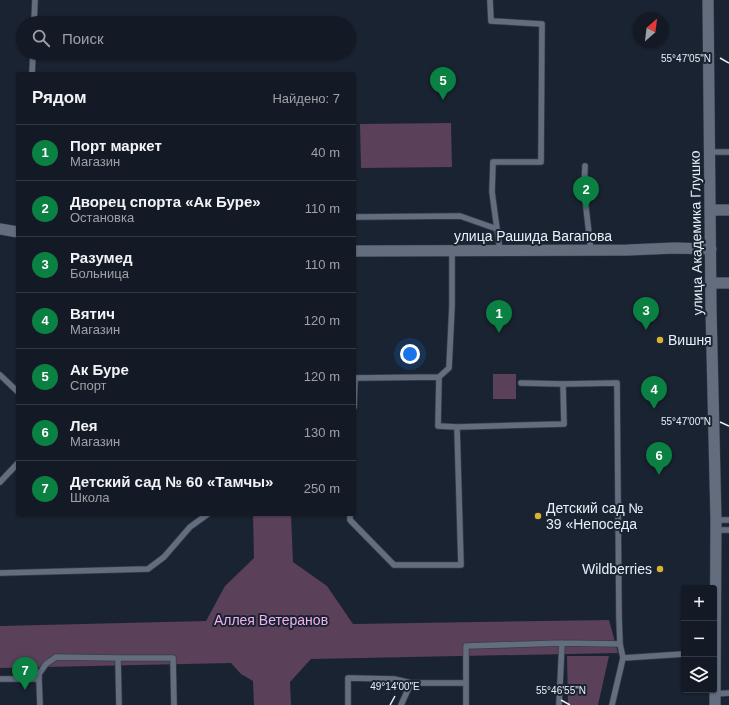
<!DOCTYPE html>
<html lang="ru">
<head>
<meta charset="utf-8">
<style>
  body { margin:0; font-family:Arial,sans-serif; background:#1d232d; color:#f1f3f6 }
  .controls { position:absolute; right:12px; bottom:12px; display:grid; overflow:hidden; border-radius:4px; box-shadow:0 1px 3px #0004 }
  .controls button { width:36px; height:36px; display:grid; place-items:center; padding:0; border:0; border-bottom:1px solid #333842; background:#141a25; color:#f1f3f6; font:20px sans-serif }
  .compass { position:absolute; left:633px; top:12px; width:36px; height:36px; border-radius:50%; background:#141a25; box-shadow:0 1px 3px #0004; rotate:28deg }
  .you { position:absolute; left:410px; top:354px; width:14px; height:14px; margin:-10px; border:3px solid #fff; border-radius:50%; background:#1a73e8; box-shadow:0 0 0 6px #1a73e833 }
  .badge { display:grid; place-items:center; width:26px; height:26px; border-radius:50%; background:#0b8043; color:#fff; font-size:13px; font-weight:700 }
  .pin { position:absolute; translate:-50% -33px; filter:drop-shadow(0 1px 2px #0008) }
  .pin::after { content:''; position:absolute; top:21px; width:14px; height:12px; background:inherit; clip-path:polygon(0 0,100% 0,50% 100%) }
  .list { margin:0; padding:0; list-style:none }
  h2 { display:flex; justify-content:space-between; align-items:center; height:52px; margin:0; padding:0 16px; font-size:17px }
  h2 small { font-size:13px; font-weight:400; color:#9da1a7 }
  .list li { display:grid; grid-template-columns:26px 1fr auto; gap:12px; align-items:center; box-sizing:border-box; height:56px; padding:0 16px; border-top:1px solid #333842 }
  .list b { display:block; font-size:15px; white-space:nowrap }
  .list p { margin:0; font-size:13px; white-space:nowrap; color:#9da1a7 }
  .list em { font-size:13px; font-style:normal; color:#9da1a7 }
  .icon { flex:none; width:22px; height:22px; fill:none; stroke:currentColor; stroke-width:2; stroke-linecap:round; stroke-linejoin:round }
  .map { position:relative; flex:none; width:729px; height:705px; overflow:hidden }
  .search { position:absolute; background:#141a25; box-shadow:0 1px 3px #0004; left:16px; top:16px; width:340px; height:44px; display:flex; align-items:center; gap:10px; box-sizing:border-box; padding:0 14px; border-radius:22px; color:#9da1a7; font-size:15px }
  .panel { position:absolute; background:#141a25; box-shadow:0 1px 3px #0004; left:16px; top:72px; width:340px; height:444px; border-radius:4px }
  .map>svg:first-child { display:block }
  .green { fill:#5a4058 }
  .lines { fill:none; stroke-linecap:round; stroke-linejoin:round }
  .lane-casing { stroke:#373e4a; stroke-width:7 }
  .street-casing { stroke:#373e4a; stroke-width:12 }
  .lane { stroke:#636d7e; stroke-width:5.5 }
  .street { stroke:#636d7e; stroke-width:11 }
  .ticks { fill:none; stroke:#e9eff9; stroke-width:1.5 }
  .poi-dot { fill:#d9b334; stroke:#1a2331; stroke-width:1.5 }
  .labels { text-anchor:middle; stroke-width:4; stroke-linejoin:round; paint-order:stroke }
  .street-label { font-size:14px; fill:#e9eff9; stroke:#1a2331 }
  .poi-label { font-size:14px; fill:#e9eff9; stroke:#1a2331; text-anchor:start }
  .park-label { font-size:14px; fill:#f3aff0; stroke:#1a2331 }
  .ticks-label { font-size:10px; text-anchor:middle; fill:#e9eff9; stroke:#1a2331; stroke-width:4; stroke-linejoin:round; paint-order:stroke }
</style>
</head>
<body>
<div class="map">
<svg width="729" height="705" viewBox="0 0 729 705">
  <rect width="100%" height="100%" fill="#1a2331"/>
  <!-- green -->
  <path class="green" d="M451,123L452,167L361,168L360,124Z
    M493,374H516V399H493Z
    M253,514H291L293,562L327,586L353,624L609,620L618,653L311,659L290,682L291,705H254L253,681L241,674L231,663L0,668V626L206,621L225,586L254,558Z
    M567,656H609L598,705H568Z"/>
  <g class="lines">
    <!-- lane casing -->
    <g class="lane-casing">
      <path id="lane" d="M490,0L491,21L542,24L541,162H493L492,192L500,251
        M34,23L35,0
        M32,74L33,53
        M710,152H729
        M585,166L584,190L591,251
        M354,217L460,216L497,229
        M0,375L18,392
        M354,378L439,377L449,368L452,306V252
        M521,383L563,384L617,383L619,617L620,644L623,658
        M354,407L355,378
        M457,427L564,424L563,384
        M0,482L18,463
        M350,514V520L394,565H461L457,427L438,426L439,377
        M716,520H729
        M715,530H729
        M0,573L148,569L164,557L190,527L208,514
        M0,679H39V674L46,664L56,657L118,658
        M39,679L40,705
        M715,694L729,693
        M119,705L118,658H173L174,705
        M348,705V678L394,679L411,683
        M401,705L411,683H466
        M466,705V646L562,643L620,644
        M559,705L562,643
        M612,705L623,658L684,654"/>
    </g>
    <!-- street casing -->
    <g class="street-casing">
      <path id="street" d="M708,0L711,309L716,520L715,705
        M711,210H729
        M0,229L18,232
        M354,251L628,250L675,248L711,249
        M712,283H729"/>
    </g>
    <!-- lane -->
    <use href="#lane" class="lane"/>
    <!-- street -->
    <use href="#street" class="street"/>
  </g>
  <!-- ticks -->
  <path class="ticks" d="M720,58L729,63M720,422L729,426M561,700L570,705M390,705L395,696"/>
  <!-- markers -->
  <g class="poi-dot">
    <circle cx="660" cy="340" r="4"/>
    <circle cx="538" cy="516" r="4"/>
    <circle cx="660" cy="569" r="4"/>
  </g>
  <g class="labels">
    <!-- street labels -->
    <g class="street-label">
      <text transform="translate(696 233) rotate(-91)" y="5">улица Академика Глушко</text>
      <text x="533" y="241">улица Рашида Вагапова</text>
    </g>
    <!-- poi labels -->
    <g class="poi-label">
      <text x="668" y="345">Вишня</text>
      <text x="546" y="513">Детский сад №<tspan x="546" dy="16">39 «Непоседа</tspan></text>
      <text x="652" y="574" text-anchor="end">Wildberries</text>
    </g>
    <!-- park labels -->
    <g class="park-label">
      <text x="271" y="625">Аллея Ветеранов</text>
    </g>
  </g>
  <g class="ticks-label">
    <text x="686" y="62">55°47'05"N</text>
    <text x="686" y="425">55°47'00"N</text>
    <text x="395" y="690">49°14'00"E</text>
    <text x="561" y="694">55°46'55"N</text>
  </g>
</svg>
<div class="controls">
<button>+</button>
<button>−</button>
<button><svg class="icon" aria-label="layers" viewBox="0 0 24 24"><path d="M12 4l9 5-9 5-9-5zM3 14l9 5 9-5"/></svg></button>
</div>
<svg class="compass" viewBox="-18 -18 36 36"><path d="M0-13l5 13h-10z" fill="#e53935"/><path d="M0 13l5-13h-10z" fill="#9da1a7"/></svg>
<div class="you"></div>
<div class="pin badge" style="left:499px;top:333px">1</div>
<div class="pin badge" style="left:586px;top:209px">2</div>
<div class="pin badge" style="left:646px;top:330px">3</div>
<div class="pin badge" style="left:654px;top:409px">4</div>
<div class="pin badge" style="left:443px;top:100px">5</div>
<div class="pin badge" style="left:659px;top:475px">6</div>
<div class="pin badge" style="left:25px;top:690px">7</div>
<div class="search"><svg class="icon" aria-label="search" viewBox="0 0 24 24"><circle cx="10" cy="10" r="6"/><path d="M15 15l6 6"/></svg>Поиск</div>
<section class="panel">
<h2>Рядом<small>Найдено: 7</small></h2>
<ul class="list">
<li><span class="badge">1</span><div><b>Порт маркет</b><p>Магазин</p></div><em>40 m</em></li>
<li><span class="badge">2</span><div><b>Дворец спорта «Ак Буре»</b><p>Остановка</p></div><em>110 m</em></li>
<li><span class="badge">3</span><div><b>Разумед</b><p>Больница</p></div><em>110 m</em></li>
<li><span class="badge">4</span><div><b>Вятич</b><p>Магазин</p></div><em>120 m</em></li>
<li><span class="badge">5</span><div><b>Ак Буре</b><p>Спорт</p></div><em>120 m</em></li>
<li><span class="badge">6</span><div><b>Лея</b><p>Магазин</p></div><em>130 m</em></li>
<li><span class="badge">7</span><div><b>Детский сад № 60 «Тамчы»</b><p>Школа</p></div><em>250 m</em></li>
</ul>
</section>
</div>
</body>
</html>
